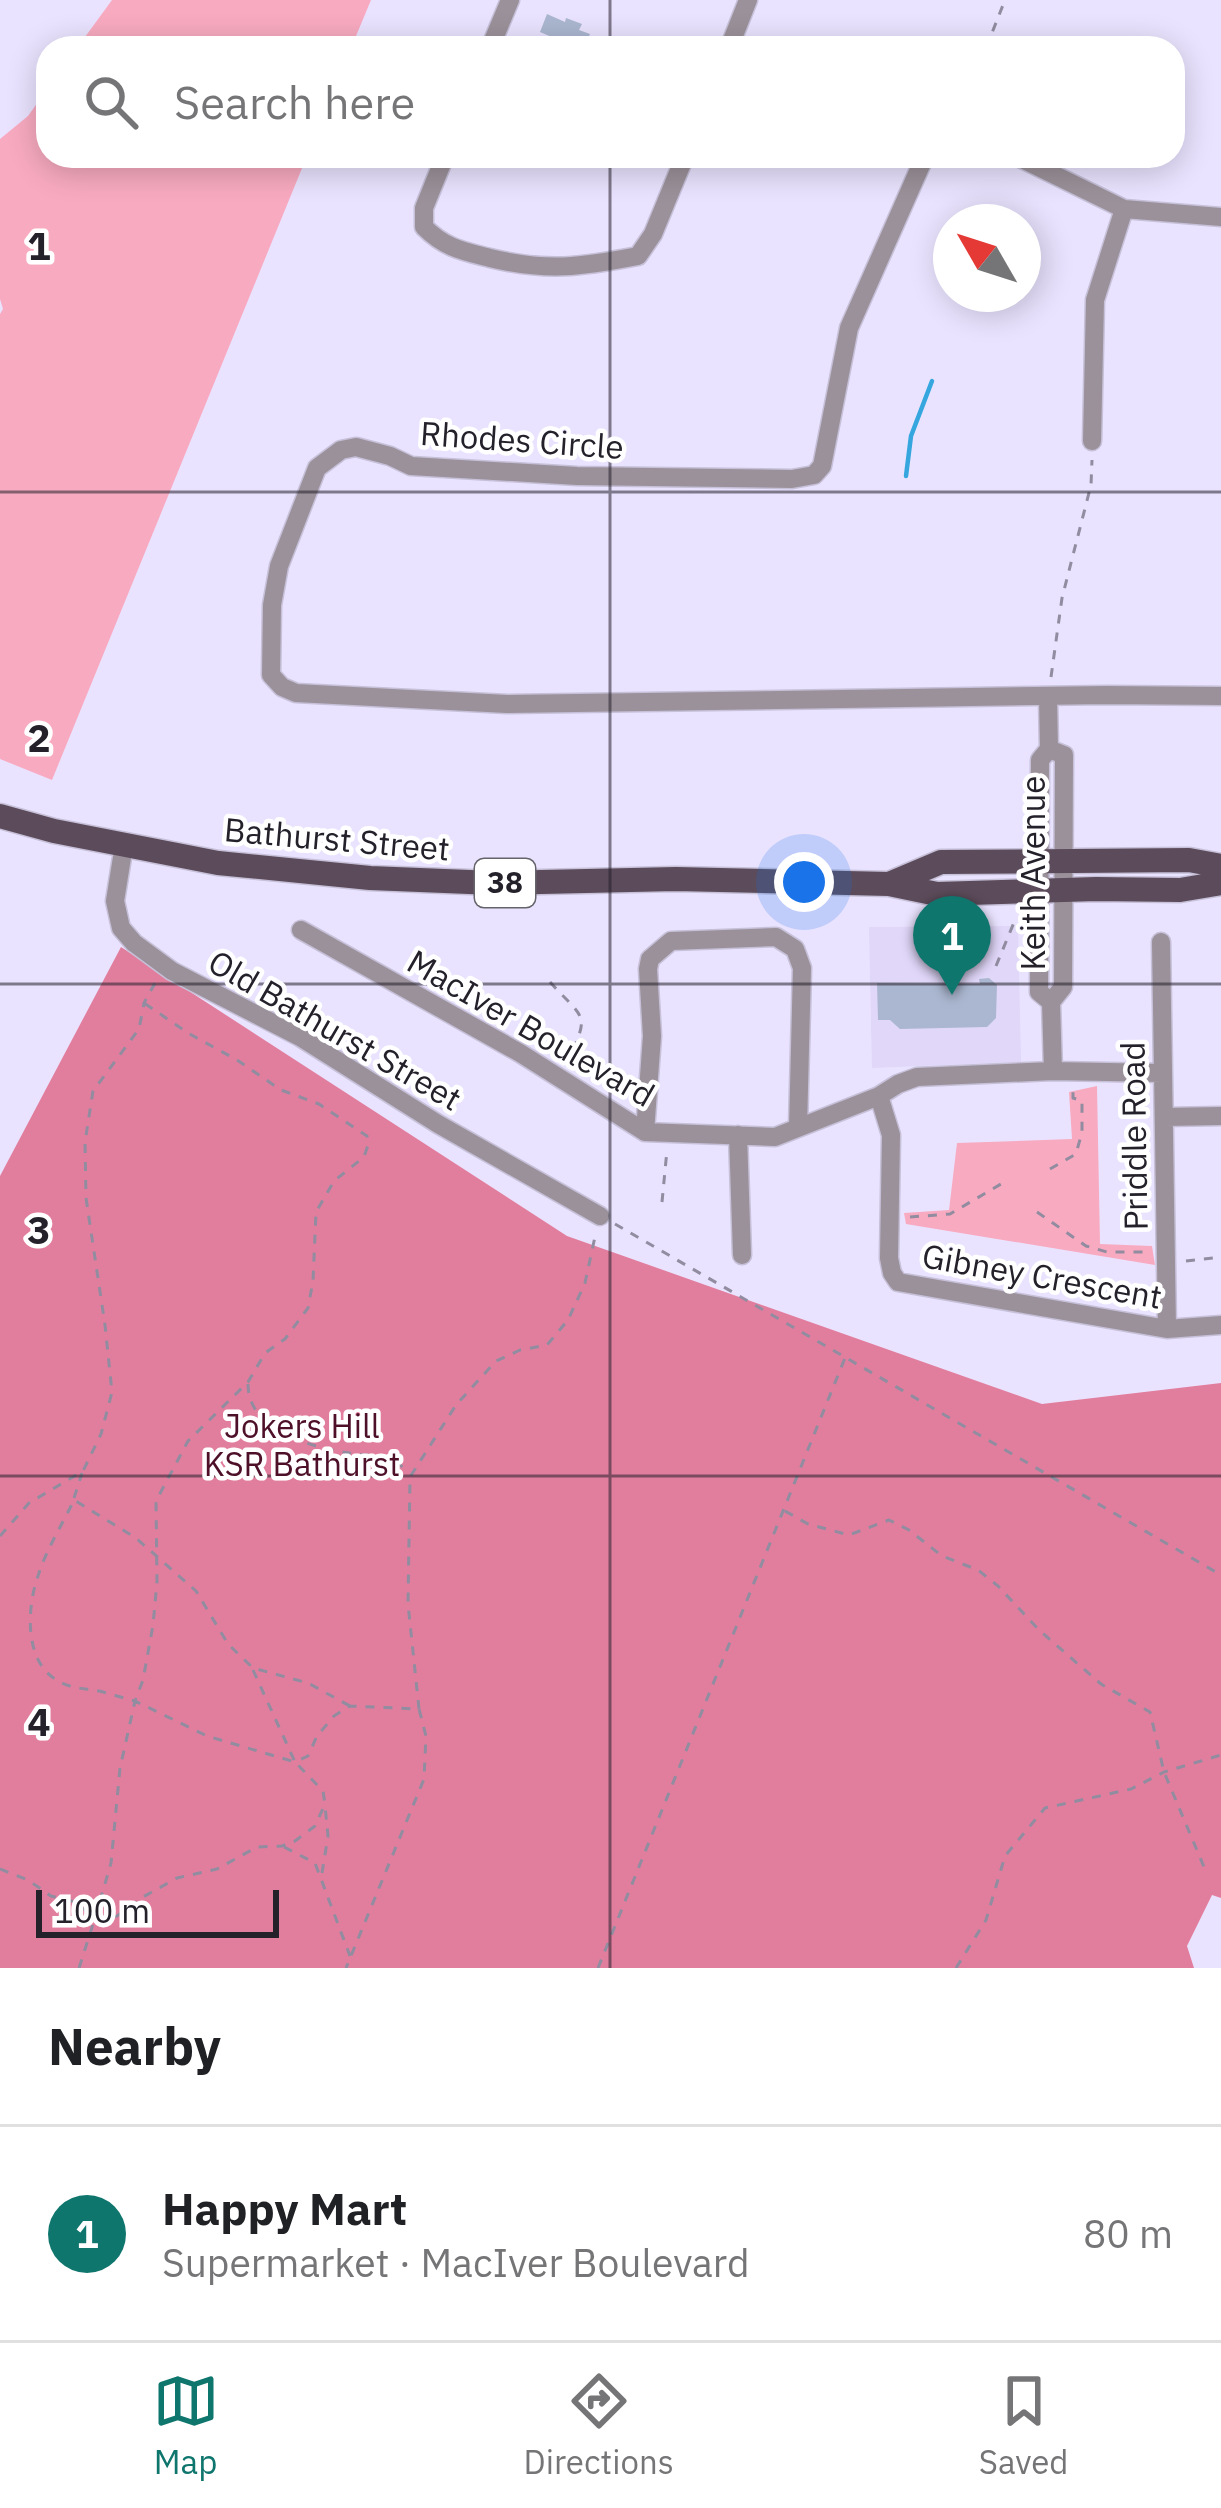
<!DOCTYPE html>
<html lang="en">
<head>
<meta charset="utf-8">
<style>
  body { margin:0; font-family:"IBM Plex Sans",sans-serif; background:#f6f6f6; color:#202124 }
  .compass { position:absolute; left:933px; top:204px; width:108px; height:108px; border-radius:50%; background:#fff; box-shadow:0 6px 30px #0003; rotate:309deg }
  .scale { position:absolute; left:36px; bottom:30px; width:243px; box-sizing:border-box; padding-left:12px; border:6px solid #24212b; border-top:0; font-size:33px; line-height:42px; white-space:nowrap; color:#24212b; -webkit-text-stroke:9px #fff; paint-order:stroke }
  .you { position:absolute; left:804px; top:882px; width:42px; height:42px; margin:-30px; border:9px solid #fff; border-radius:50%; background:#1a73e8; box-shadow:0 0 0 18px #1a73e833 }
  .badge { display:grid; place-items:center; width:78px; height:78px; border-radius:50%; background:#0f766e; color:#fff; font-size:39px; font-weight:700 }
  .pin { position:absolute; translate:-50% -99px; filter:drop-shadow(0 3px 6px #0008) }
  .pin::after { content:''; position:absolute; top:63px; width:42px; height:36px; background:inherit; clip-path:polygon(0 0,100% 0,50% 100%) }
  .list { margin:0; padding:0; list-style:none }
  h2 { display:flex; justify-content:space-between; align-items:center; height:156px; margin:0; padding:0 48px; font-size:51px }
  h2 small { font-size:39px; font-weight:400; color:#757577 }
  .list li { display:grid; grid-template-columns:78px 1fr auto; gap:36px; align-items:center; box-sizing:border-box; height:216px; padding:0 48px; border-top:3px solid #e0e0e0 }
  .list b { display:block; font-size:45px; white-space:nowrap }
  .list p { margin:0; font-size:39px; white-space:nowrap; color:#757577 }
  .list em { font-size:39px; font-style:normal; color:#757577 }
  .icon { flex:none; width:66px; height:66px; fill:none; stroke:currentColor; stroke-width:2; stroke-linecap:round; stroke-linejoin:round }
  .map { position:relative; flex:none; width:1221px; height:1968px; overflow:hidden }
  .search { position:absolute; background:#fff; box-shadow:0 6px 30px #0003; left:36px; right:36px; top:36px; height:132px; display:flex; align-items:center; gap:30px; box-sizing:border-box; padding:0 42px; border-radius:36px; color:#757577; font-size:45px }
  .sheet { height:372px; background:#fff }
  nav { display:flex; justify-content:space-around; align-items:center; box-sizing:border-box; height:168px; border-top:3px solid #e0e0e0; background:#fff; font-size:33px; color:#757577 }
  nav a { display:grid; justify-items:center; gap:6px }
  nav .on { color:#0f766e }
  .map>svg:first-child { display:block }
  .built { fill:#e0d7f9 }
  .green { fill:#f8aac0 }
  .forest { fill:#e27e9d }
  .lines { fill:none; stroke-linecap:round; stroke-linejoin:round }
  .stream { stroke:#35a7de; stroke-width:4.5 }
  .building { fill:#abb7d0 }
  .minor-casing { stroke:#c6c0d9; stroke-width:21 }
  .major-casing { stroke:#c6c0d9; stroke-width:27 }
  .path { stroke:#918ca0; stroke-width:3; stroke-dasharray:9 9; stroke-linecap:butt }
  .minor { stroke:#9b919a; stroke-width:18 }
  .major { stroke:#5c4b5a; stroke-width:24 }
  .grid { fill:none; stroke:#24212b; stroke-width:3; stroke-opacity:0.55 }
  .labels { text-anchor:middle; stroke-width:9; stroke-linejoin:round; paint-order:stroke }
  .shield { fill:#fff; stroke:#66646b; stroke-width:3 }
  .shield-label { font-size:30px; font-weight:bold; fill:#24212b }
  .street-label { font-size:33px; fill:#24212b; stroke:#fff }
  .park-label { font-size:33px; fill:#4e1029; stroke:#fff }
  .grid-label { font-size:39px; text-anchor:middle; font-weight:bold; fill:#24212b; stroke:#fff; stroke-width:9; stroke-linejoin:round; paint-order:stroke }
</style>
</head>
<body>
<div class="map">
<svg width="1221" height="1968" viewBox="0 0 1221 1968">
  <rect width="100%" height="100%" fill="#eae3ff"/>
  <!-- built -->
  <path class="built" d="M1018,926L1021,1062L872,1068L869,927Z"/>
  <!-- green -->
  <path class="green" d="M112,0H371L351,48H77Z
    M48,88V156H307L52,780L0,759V314L3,309L0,299V139L28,116Z
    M1097,1086L1100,1244L1152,1246L1155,1265L906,1224L904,1213L949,1210L957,1143L1072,1139L1069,1092Z"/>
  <!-- forest -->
  <path class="forest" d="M121,947L567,1236L1042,1404L1221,1383V1898L1212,1895L1187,1946L1194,1968H0V1176Z"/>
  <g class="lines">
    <!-- stream -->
    <path class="stream" d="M906,476L911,436L932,381"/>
  </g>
  <!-- building -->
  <path class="building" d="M547,14L565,22L566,18L582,24L579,30L590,34L584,48H550L554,38L540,32Z
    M989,978L997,985L996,1018L987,1027L900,1029L890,1020H878L877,983L980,984L979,979Z"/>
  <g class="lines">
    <!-- minor casing -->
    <g class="minor-casing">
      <path id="minor" d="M490,48L510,0
        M729,48L748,0
        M445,156L424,208V227C445,248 462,251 490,258C547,272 581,267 638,256L653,234L685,156
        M925,156L849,328L822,466L814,475L792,479L577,476L411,466L390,456L356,447L341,450L317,468L279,566L272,605L271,675L282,687L296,693L507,704L1107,695L1221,696
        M1016,156L1124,209L1221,217
        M1092,441L1095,300L1124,209
        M1048,697L1049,749L1040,760L1039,992L1051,1002L1053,1071
        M1049,749L1064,755L1063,987L1051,1002
        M124,845L115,901L121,928L134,943L172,971L300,1037L438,1124L600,1216
        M301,930L520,1053L645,1132L775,1137L879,1096L898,1084L917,1077L1053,1071L1162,1073
        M1161,942L1167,1329
        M879,1096L891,1135L889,1258L892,1273L898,1282L1167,1329L1221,1325
        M1164,1117L1221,1116
        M645,1132L652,1036L648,969L650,959L671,941L776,937L795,949L802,968L798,1128
        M738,1135L742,1255"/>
    </g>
    <!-- major casing -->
    <g class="major-casing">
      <path id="major" d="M0,816L54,831L218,863L370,878L494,883L676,879L889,884L937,894L1096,889L1180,890L1221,883
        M889,884L941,862L1189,860L1221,866"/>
    </g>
    <!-- path -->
    <path class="path" d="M986,48L1005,0
      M1051,677L1062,598L1091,485L1092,460
      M996,966L1015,920
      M550,982C584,1020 591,1012 568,1060
      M1050,1169L1076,1154L1082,1132V1101L1073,1098V1092
      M662,1202L667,1150
      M1037,1212L1086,1246L1107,1252H1149
      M910,1217L950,1214L1001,1184
      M615,1224L1221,1575
      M1186,1261L1221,1257
      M248,1384C248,1431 311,1447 349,1453C371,1457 395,1453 408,1474
      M74,1498L82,1473
      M785,1511L808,1524L849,1535L889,1520L909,1530L942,1556L978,1570L998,1586L1039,1630L1101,1684L1150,1712L1164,1772L1207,1874
      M0,1536L29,1503L83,1471L101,1434L112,1392L105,1325L86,1198L85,1142L93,1091L139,1029L144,1003L155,983
      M253,1670L295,1762L308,1756L317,1736L334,1716L350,1706L419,1709L426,1736L424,1779L346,1968
      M419,1709L408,1604L410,1477L456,1405L496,1361L520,1350L547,1345L568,1320L585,1283L596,1232
      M284,1847L315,1863L350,1956
      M0,1869L28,1880L51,1896L75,1902L95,1918L111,1863L120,1768L135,1701C123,1698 111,1694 99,1691C83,1688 70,1689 55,1679C24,1659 27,1607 38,1576C46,1550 62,1525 74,1500L136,1538L196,1591L228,1644L253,1668L308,1683L350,1706
      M322,1873L328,1836L325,1806
      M79,1968L95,1918L117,1916L143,1897L177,1878L217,1869L257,1847L282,1846L295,1841L315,1826L325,1804L323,1791L295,1762L207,1736L135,1701L143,1680L153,1625L157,1582L156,1501L188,1441L248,1382L265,1353L285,1339L308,1308L313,1281L316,1212L334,1181L364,1157L368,1145L367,1136L319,1104L281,1090L237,1060L188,1033L144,1003
      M598,1968L845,1358
      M956,1968L986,1920L1005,1856L1045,1808L1131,1789L1164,1772L1221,1755"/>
    <!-- minor -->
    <use href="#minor" class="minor"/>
    <!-- major -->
    <use href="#major" class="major"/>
  </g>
  <!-- grid -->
  <path class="grid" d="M610,0V48M610,156V1968M0,492H1221M0,984H1221M0,1476H1221"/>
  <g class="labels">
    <!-- shield labels -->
    <rect class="shield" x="475" y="859" width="60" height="48" rx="9"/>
    <g class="shield-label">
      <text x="505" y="893">38</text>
    </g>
    <!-- street labels -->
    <g class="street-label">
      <text transform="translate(522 440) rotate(4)" y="12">Rhodes Circle</text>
      <text transform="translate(337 839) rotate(5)" y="12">Bathurst Street</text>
      <text transform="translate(1033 873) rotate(-90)" y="12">Keith Avenue</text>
      <text transform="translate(531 1028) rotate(30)" y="12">MacIver Boulevard</text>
      <text transform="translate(335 1030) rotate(30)" y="12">Old Bathurst Street</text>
      <text transform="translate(1134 1136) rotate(-91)" y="12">Priddle Road</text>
      <text transform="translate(1042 1276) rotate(10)" y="12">Gibney Crescent</text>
    </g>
    <!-- park labels -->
    <g class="park-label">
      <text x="302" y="1438">Jokers Hill<tspan x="302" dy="38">KSR Bathurst</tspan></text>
    </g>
  </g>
  <g class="grid-label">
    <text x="39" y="260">1</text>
    <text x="39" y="752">2</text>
    <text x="39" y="1244">3</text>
    <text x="39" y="1736">4</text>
  </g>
</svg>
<svg class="compass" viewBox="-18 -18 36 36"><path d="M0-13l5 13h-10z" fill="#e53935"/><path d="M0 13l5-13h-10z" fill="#757577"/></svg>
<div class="scale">100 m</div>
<div class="you"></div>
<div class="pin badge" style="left:952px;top:995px">1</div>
<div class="search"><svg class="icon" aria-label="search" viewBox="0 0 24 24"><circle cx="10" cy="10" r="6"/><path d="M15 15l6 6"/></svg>Search here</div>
</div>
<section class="sheet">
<h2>Nearby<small></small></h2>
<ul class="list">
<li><span class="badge">1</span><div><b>Happy Mart</b><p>Supermarket · MacIver Boulevard</p></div><em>80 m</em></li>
</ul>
</section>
<nav>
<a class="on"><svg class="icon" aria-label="map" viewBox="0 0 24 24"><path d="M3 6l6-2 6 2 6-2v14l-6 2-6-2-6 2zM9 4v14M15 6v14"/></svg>Map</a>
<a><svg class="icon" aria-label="directions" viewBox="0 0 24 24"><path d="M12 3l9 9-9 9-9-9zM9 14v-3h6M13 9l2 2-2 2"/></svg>Directions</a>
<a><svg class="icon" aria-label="saved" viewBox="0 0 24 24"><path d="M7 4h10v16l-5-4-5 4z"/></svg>Saved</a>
</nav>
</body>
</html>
